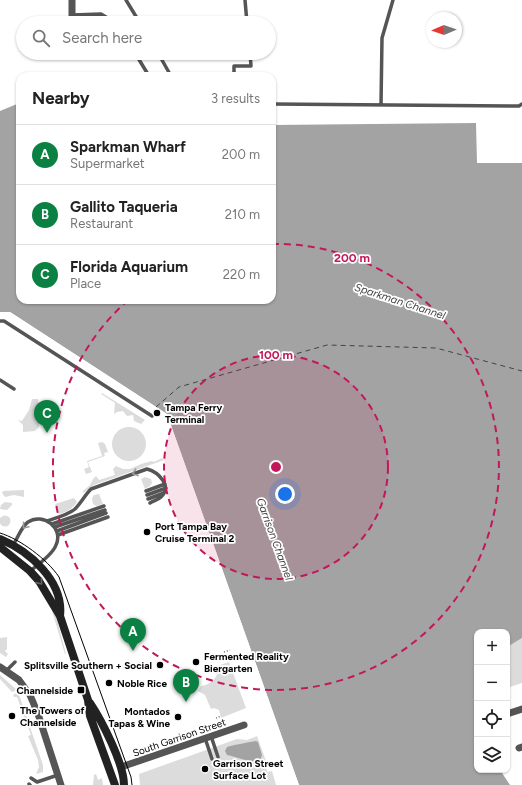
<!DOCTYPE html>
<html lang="en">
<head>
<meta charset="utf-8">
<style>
  body { margin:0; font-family:Figtree,sans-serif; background:#f2f2f2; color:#222 }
  .controls { position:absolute; right:12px; bottom:12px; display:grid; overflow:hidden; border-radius:8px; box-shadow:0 1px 3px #0004 }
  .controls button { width:36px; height:36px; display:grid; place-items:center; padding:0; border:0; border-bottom:1px solid #e0e0e0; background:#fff; color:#222; font:20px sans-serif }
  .compass { position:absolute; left:426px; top:12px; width:36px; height:36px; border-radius:50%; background:#fff; box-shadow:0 1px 3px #0004; rotate:268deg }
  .you { position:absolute; left:285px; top:494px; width:14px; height:14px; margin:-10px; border:3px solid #fff; border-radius:50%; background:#1a73e8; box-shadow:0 0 0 6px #1a73e833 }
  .badge { display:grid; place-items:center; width:26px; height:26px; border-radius:50%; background:#0b8043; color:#fff; font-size:13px; font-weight:700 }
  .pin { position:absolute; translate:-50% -33px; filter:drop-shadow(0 1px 2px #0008) }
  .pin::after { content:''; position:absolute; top:21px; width:14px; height:12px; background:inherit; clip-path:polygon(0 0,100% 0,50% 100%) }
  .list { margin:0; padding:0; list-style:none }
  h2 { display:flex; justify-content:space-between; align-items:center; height:52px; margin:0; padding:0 16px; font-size:17px }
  h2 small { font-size:13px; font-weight:400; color:#767676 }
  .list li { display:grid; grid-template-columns:26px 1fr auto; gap:12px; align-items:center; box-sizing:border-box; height:60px; padding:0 16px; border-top:1px solid #e0e0e0 }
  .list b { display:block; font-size:15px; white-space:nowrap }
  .list p { margin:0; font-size:13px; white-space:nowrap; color:#767676 }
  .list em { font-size:13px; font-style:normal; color:#767676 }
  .icon { flex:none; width:22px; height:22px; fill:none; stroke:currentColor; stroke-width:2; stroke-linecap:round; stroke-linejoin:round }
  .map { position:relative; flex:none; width:522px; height:785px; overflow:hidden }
  .search { position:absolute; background:#fff; box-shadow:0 1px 3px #0004; left:16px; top:16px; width:260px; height:44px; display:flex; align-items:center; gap:10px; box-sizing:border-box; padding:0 14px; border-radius:22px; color:#767676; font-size:15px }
  .panel { position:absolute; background:#fff; box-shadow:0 1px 3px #0004; left:16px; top:72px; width:260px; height:232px; border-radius:12px }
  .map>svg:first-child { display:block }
  .green { fill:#dcdcdc }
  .water { fill:#a3a3a3 }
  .pier { fill:#fff }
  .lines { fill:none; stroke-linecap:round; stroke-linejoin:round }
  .ferry { stroke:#444; stroke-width:1; stroke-dasharray:5 4; stroke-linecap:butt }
  .path { stroke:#777; stroke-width:1.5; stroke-dasharray:1 2; stroke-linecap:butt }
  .service { stroke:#555; stroke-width:3.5 }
  .minor { stroke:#555; stroke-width:7 }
  .secondary { stroke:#222; stroke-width:8 }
  .tram { stroke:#000; stroke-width:1 }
  .oneway { stroke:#999 }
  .oneway2 { stroke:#646464 }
  .ring { fill:none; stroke:#c2185b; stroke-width:2; stroke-dasharray:7 5 }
  .poi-dot { fill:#000; stroke:#fff; stroke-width:1.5 }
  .labels { text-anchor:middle; stroke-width:3.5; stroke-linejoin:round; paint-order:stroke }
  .poi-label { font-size:10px; font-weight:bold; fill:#000; stroke:#fff; text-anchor:start }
  .street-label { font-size:10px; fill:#000; stroke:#fff }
  .water-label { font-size:11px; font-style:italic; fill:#444; stroke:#fff }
  .centre { fill:#c2185b; stroke:#fff; stroke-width:2 }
  .ring-label { font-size:12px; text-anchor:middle; font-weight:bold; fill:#c2185b; stroke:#fff; stroke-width:3.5; stroke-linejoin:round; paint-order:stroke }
</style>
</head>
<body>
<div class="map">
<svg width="522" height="785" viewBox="0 0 522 785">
  <rect width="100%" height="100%" fill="#fff"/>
  <!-- green -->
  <path class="green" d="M102,393L145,420L141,424L134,421L133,415L127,416L123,411L117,412L114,414L115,403L101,394Z
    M32,399H38L39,427L35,431L23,432V425L18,420L22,421L29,410Z
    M112 444a17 17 0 1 1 34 0a17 17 0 1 1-34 0Z
    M102,442L105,444L108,452L104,453L105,456L88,462L92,472L86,474L84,469L89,467L87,461L102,456L98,443Z
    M162,458L164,460L94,485L83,493V491L90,485L93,479L96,476L99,480L115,475L113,469L116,466L123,469H130L141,464L152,461L154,462Z
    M145,477L151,479L152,483L150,486L145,489L141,479Z
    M24,490V497L14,495L5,497L2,493L3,491Z
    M99,494L103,504L96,506L93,504L92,498L94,495Z
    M74,498L77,502C72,509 67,512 59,514L55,504Z
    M5,502L12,503V505L7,510L0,509L1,505Z
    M-0.5 521a5.5 5.5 0 1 1 11 0a5.5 5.5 0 1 1-11 0Z
    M52,611L55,612L66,654H65Z
    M7,637V649L5,651L8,654L6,657L0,653V638Z
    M522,638V683L507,688V649L509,646Z
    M229,662L246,708L221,718L219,710L214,708L211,709L205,695L198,691L201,686C212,685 219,675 220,665Z
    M0,675L17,690L12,692L0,679Z
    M18,692L43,765V772L36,774L39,767L38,760L28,736L31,735L17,697H14L13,695Z
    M257,736L266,761L267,772L272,771L276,785H140L139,774L237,739L247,740Z
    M96,774L98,780L102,778L103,785H93L94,775Z"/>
  <!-- water -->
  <path class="water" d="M17,104L20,111V300H272V125L476,123L477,163H522V638L509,646L507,649V632H477V770H500L510,785H299L167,414L10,312H0V111Z
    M256,741L258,742L262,755L260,761C248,763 238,757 227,755L225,751L227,747C237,744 246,743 256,741Z"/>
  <!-- pier -->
  <path class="pier" d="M0,312H10L167,414L299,785H297L165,416L10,314H0Z"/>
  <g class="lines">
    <!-- ferry -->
    <path class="ferry" d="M156,407L179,387L327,345L436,348L522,371"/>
    <!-- path -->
    <path class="path" d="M224,652L230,650
      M216,718L219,717V715"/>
    <!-- service -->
    <path class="service" d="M126,0L140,23
      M245,0L247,23
      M72,15L101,14L116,23
      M135,53L149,76
      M158,53L171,76
      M234,76V66H251L250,53
      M272,104L519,106L522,104
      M381,105L382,38L393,0
      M0,321H4L152,416
      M0,380L14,389
      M146,491L165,484
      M147,495L166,488
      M148,499L164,493
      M47,521C56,518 68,515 75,509C81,503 85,495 91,489L147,469C158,472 173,486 161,497C158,500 153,501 150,503
      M52,524L104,506
      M55,527L105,510
      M57,531L106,513
      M58,535L108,517
      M13,545C18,538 21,527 28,522C43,512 64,528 56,545C53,554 38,565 30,571
      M6,671L15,662
      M211,736L218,757
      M205,738L212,759
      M31,778L37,782L58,775
      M29,784L30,785"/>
    <!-- minor -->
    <path class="minor" d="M72,23V0
      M0,667L19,680L30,695L38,714L61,785
      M507,714L522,709
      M519,748L522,747
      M121,767L244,725"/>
    <!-- secondary -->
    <path class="secondary" d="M0,539C29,551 64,581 60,616
      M0,547L30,571L39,581L60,616L88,700L90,716L115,785
      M90,703C102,721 124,764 124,785"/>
    <!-- tram -->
    <path class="tram" d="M0,533C20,539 47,559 59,577L118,741L131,777L132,785"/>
  </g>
  <!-- one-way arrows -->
  <defs><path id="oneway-chevron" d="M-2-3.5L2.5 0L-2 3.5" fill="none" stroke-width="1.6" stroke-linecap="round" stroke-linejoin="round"/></defs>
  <g class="oneway">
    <use href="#oneway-chevron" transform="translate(135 473) rotate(160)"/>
    <use href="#oneway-chevron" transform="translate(25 526) rotate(130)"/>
  </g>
  <use class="oneway2" href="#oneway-chevron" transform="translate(40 582) rotate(51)"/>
  <!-- distance rings -->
  <circle cx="276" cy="467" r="112" fill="#c2185b" fill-opacity=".12"/>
  <g class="ring">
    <circle cx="276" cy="467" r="112"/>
    <path d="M272 244A223 223 0 1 1 127 301"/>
  </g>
  <!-- markers -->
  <g class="poi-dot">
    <circle cx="157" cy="413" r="4"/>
    <circle cx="147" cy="532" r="4"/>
    <circle cx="196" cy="662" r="4"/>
    <circle cx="160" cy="665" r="4"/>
    <circle cx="109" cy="683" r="4"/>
    <rect x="77" y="686" width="8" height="8" rx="2"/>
    <circle cx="12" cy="716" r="4"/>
    <circle cx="178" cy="717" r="4"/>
    <circle cx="205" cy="769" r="4"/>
  </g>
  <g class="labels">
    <!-- poi labels -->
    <g class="poi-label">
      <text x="165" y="411">Tampa Ferry<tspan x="165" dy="12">Terminal</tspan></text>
      <text x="155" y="530">Port Tampa Bay<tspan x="155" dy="12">Cruise Terminal 2</tspan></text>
      <text x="204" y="660">Fermented Reality<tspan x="204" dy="12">Biergarten</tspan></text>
      <text x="152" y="669" text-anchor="end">Splitsville Southern + Social</text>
      <text x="117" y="687">Noble Rice</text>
      <text x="73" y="694" text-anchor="end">Channelside</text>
      <text x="20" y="714">The Towers of<tspan x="20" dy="12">Channelside</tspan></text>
      <text x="170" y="715" text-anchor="end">Montados<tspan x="170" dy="12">Tapas &amp; Wine</tspan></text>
      <text x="213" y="767">Garrison Street<tspan x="213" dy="12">Surface Lot</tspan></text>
    </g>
    <!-- street labels -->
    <g class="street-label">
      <text transform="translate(179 737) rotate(-19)" y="4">South Garrison Street</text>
    </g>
    <!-- water labels -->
    <g class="water-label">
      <text transform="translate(400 301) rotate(18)" y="4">Sparkman Channel</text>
      <text transform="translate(275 539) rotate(70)" y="4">Garrison Channel</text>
    </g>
  </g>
  <circle cx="276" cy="467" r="6" class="centre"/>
  <g class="ring-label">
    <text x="352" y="262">200 m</text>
    <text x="276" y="359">100 m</text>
  </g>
</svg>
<div class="controls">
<button>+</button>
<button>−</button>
<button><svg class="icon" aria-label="locate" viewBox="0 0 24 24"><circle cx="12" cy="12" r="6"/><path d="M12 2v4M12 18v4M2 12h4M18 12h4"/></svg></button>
<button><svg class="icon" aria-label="layers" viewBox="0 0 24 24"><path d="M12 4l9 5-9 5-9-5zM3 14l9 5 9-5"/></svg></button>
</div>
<svg class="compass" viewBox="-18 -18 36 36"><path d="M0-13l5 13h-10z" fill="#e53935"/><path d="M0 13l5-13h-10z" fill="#767676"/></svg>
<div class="you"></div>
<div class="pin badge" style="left:133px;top:651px">A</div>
<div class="pin badge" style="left:186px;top:702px">B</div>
<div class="pin badge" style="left:47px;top:433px">C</div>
<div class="search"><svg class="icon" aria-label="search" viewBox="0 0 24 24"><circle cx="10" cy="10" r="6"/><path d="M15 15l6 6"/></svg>Search here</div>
<section class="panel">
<h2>Nearby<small>3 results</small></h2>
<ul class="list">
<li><span class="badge">A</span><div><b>Sparkman Wharf</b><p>Supermarket</p></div><em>200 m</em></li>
<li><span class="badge">B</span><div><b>Gallito Taqueria</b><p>Restaurant</p></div><em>210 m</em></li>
<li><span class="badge">C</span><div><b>Florida Aquarium</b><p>Place</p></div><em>220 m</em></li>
</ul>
</section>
</div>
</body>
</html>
